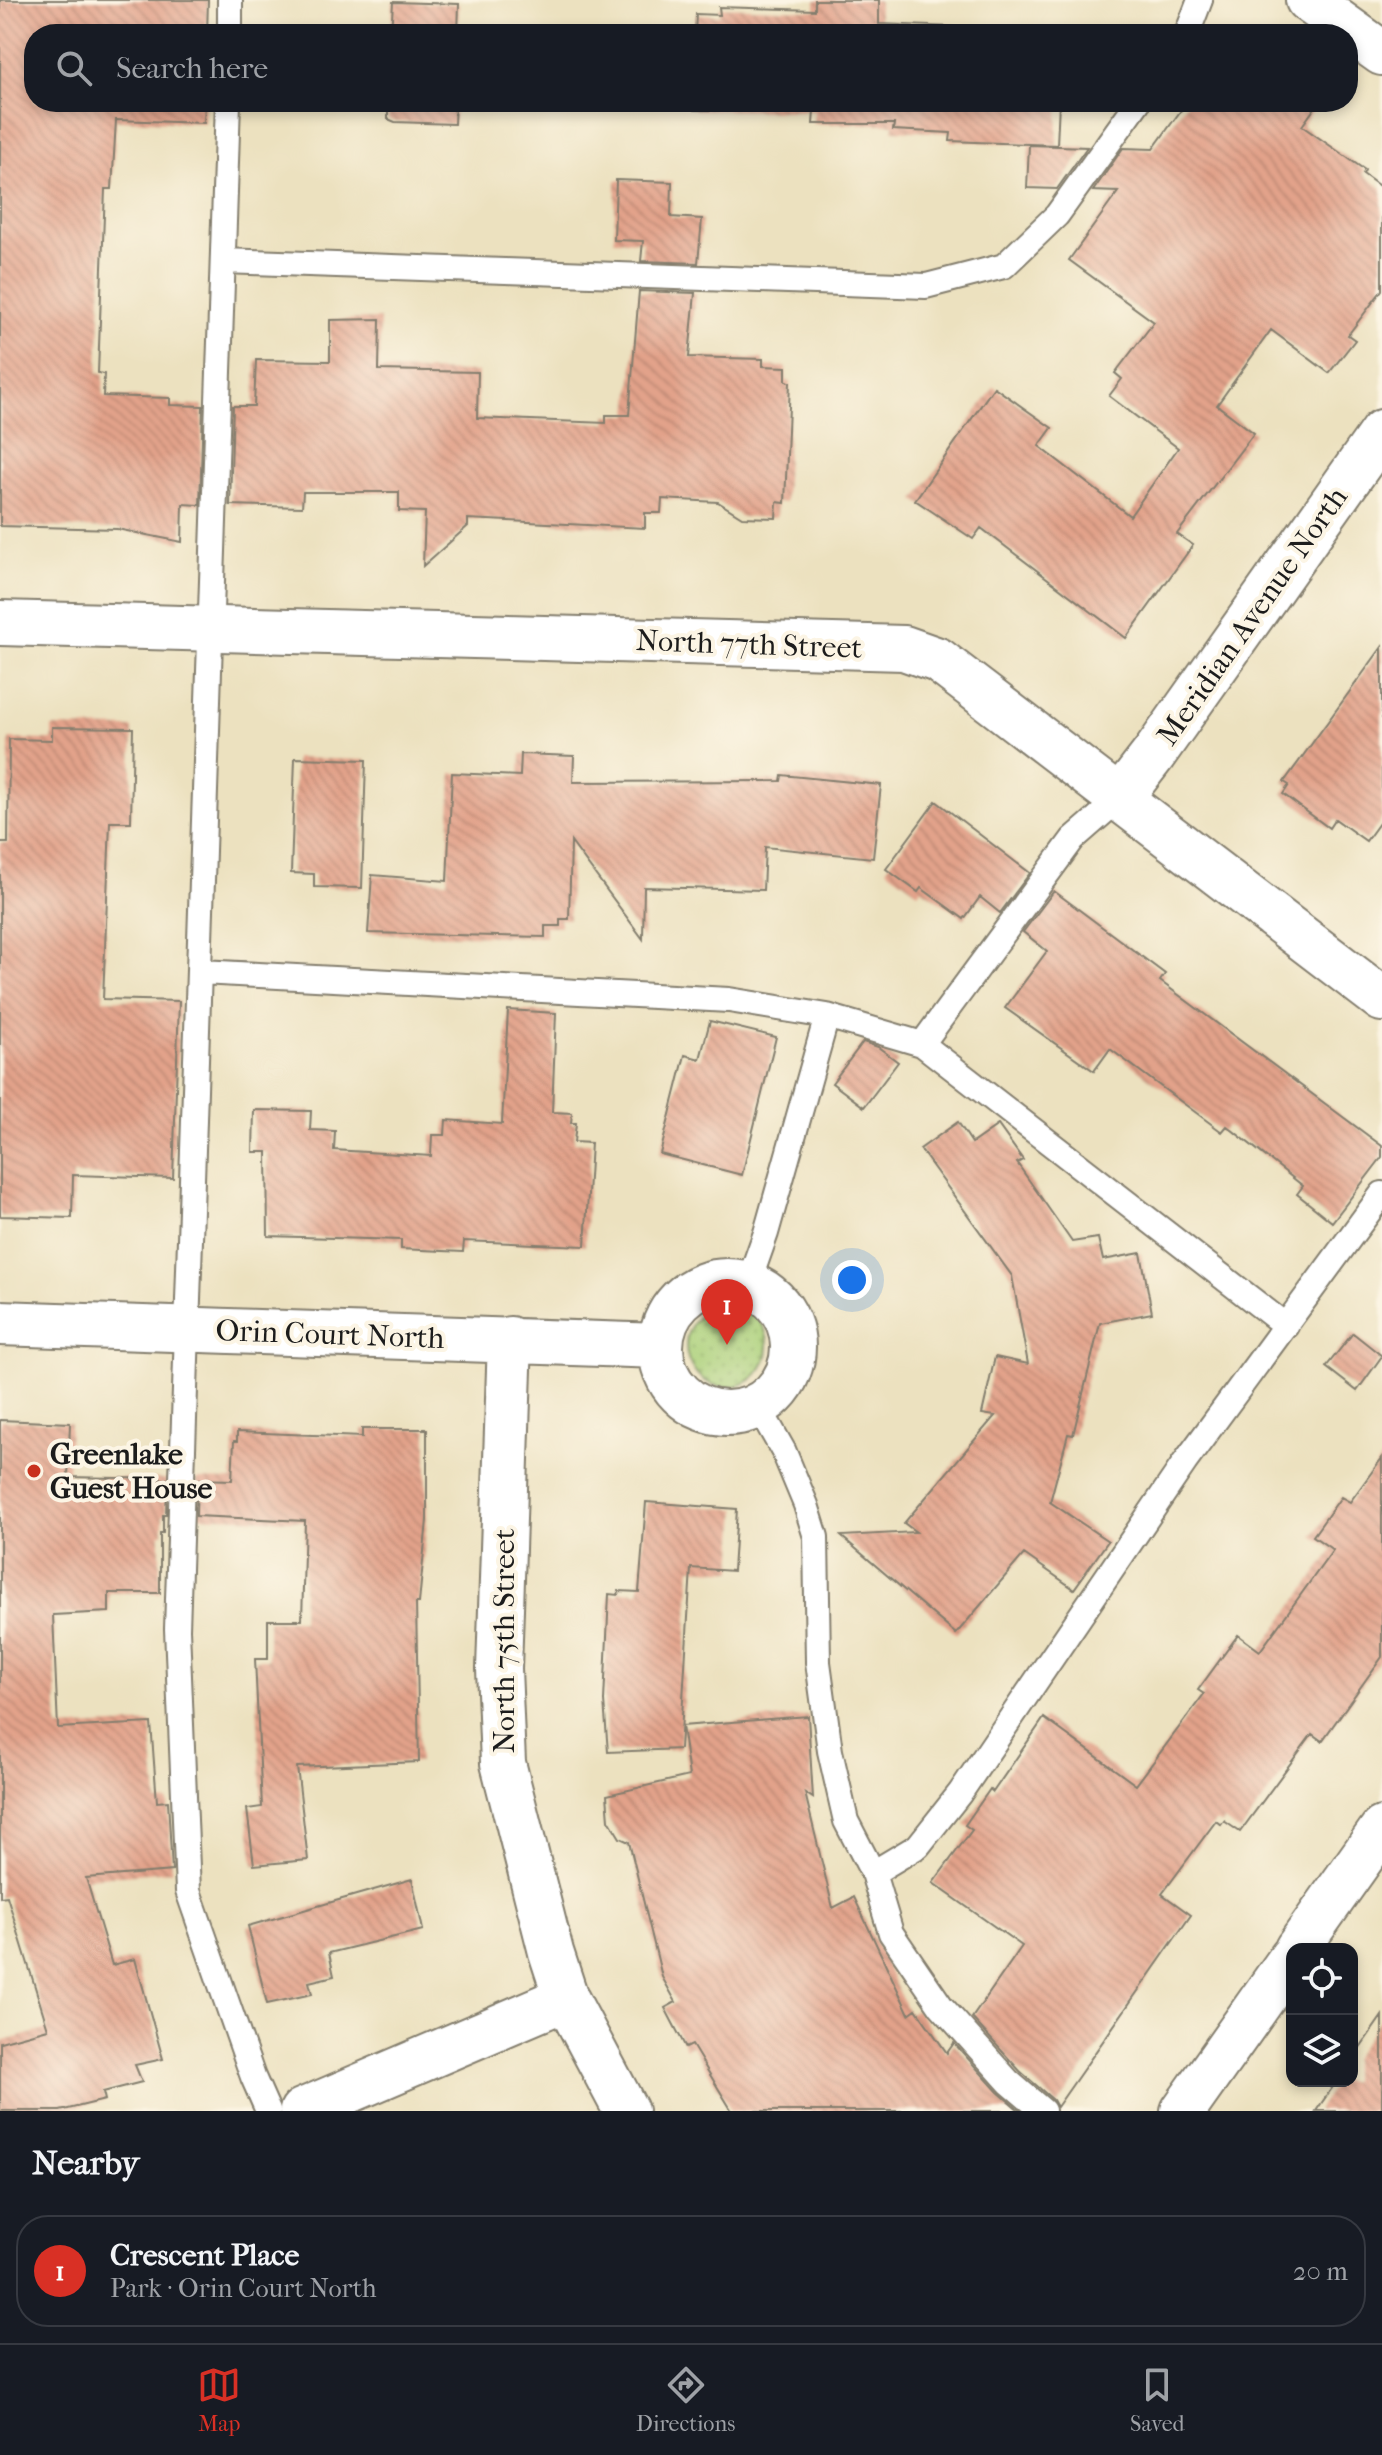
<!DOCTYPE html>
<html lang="en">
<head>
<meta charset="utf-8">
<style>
  body { margin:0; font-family:"IM FELL French Canon",serif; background:#242831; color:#f1f3f6 }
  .controls { position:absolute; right:24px; bottom:24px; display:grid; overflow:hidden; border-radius:16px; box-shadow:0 4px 12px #0003 }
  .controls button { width:72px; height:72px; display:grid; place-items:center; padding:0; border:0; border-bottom:2px solid #363941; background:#171b24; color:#f1f3f6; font:40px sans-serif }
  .you { position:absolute; left:852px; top:1280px; width:28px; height:28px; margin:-20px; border:6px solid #fff; border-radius:50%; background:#1a73e8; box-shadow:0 0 0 12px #1a73e833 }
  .badge { display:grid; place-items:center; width:52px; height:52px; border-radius:50%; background:#d93025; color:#fff; font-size:26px; font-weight:700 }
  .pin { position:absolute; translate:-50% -66px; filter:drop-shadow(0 2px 4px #0008) }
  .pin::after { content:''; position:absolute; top:42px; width:28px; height:24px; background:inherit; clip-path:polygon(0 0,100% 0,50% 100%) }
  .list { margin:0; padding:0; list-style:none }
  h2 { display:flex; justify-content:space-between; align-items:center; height:104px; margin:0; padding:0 32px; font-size:34px }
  h2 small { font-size:26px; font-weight:400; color:#9ea1a6 }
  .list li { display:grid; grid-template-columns:52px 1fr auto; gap:24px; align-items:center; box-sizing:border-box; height:112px; margin:0 16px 16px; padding:0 16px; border:2px solid #363941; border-radius:32px }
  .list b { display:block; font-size:30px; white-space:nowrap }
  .list p { margin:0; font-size:26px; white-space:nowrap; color:#9ea1a6 }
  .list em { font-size:26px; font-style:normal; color:#9ea1a6 }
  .icon { flex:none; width:44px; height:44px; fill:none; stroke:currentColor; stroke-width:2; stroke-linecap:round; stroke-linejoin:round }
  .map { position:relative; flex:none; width:1382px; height:2111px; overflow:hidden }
  .search { position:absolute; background:#171b24; box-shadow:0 4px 12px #0003; left:24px; right:24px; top:24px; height:88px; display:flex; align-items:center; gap:20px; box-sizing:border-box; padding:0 28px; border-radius:32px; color:#9ea1a6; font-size:30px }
  .sheet { height:232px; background:#171b24 }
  nav { display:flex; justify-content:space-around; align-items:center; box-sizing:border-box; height:112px; border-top:2px solid #363941; background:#171b24; font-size:22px; color:#9ea1a6 }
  nav a { display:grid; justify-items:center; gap:4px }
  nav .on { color:#d93025 }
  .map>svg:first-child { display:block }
  .grass { fill:url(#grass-dots); stroke:#63764a; stroke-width:2 }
  .building { fill:url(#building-back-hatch) }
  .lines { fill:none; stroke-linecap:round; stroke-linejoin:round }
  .service-casing { stroke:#847e6e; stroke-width:28 }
  .minor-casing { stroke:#847e6e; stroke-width:48 }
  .service { stroke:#fff; stroke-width:24 }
  .minor { stroke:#fff; stroke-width:44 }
  .poi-dot { fill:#c8321e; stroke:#fcf5e5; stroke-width:3 }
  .labels { text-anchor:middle; stroke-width:8; stroke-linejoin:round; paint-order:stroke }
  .street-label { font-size:30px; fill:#1c1c1c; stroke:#fcf5e5 }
  .poi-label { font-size:30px; font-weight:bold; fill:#1c1c1c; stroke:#fcf5e5; text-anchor:start }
</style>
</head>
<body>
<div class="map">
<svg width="1382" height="2111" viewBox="0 0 1382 2111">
  <defs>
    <pattern id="grass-dots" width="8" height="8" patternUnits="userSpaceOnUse" patternTransform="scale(2)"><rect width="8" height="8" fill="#aad079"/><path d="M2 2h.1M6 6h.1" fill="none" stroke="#92b268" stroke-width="1.8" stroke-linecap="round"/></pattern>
    <pattern id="building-back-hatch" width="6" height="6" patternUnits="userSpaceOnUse" patternTransform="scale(2)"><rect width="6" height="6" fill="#e2a28a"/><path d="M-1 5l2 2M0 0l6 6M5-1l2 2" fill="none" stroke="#c18b76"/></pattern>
  </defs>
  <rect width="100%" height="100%" fill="#fcf5e5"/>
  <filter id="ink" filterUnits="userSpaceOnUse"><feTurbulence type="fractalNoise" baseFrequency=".0125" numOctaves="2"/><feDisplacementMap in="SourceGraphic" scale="16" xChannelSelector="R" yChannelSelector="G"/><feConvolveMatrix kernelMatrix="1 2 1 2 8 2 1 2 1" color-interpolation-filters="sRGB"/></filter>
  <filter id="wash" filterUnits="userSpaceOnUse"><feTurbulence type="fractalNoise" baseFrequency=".006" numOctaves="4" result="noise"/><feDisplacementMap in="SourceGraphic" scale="32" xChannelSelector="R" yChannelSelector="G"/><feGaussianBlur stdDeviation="1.8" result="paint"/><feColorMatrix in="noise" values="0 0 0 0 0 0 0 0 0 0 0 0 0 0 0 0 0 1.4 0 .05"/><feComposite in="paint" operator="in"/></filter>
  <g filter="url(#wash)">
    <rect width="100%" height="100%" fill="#ece1bf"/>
    <!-- grass -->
    <path class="grass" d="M686 1346a41 41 0 1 1 82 0a41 41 0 1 1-82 0Z"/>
    <g id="blocks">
      <!-- building -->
      <path class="building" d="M0,0H208L207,34H34V102H205L204,123L116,120L112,189H105L98,373L104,374L103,396L170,398V405L203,406L200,505L183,504L182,542L117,529L0,526Z
        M815,0H879V24L1063,31L1062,34H695L696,14L720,15L719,7L815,10Z
        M393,2L459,4L458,34H391Z
        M388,102H455L454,124L395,122L388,119Z
        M694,102H1059L1057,145L950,141L951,133L893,130L894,124H813L814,111L694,110Z
        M1187,102H1319L1302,126L1365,170L1363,174L1382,188V290L1348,335L1355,340L1329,373L1271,330L1217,405L1254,433L1177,534L1193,545L1126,638L981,528L973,539L915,500L994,387L1052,428L1039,446L1130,516L1178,448L1109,396L1122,379L1115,373L1154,322L1069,260L1118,192L1093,191L1123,148L1153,149Z
        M1029,145L1087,147L1057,189L1027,188Z
        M616,180L672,182L671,217L702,219L698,263L641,261L643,241L614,240Z
        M639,291L695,293L689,357L763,359V366L786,367V381L790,382L785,503L777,502L776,518L742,517L718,502L662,499L661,513H645V528L468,519V526L423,566L425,512L399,511V492H303L302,507L230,505L233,406H254L256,360L330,361V320L380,319L379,370L478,372L477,418L606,423V415H629Z
        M1382,647V819L1366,841L1335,819L1329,828L1283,794L1289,785L1284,782Z
        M52,727L133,728L131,822H110L103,999L179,1001L173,1178L73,1175L72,1218L0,1216V843H8L9,739L52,740Z
        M521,754L574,756L573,782L781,781L782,775L881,785L873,858L765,847L763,890L644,887L643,939L571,842L569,919H560V926H545V937L368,933L372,875L447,881L452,773L520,776Z
        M295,758L366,760L362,888L314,887V874L291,873Z
        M936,801L1030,873L1000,913L980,897L964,919L921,888L918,892L886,869Z
        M1054,891L1165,974L1160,981L1382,1146V1157L1332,1222L1297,1194L1303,1186L1227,1126L1222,1132L1110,1049L1094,1071L1005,1008L1047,951L1023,932Z
        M508,1010L556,1013L552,1112L572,1113L571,1123H576L574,1142L591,1143L585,1246L464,1241L463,1252L401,1249V1240L268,1236L267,1152H253L254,1110L311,1111L310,1130L335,1131L334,1150L431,1156L432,1135H445L446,1120L502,1124Z
        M710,1021L776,1037L742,1175L660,1154L685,1055L700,1059Z
        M863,1042L878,1047L898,1062L864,1107L832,1083Z
        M958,1122L972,1143L998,1125L1023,1160L1017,1163L1072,1242L1098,1238L1103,1260L1141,1253L1152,1313L1100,1323L1073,1435L1068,1434L1050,1502L1108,1541L1074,1589L1024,1554L956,1634L841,1536L916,1532L904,1523L995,1416L982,1414L995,1357L1028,1364L1012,1276L920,1149Z
        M1353,1333L1382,1356L1357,1391L1326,1367Z
        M0,1420L70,1423L68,1477L167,1479L166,1515H163V1533H160V1593H109V1612L53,1615L58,1728L151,1723L157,1802L168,1801L172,1871L86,1878L112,1965L135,1959L163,2059L135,2065L142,2082L103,2092L105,2100L60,2111H0V2042L48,2029L7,1896L0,1897Z
        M362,1429H427V1520L419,1603H416L419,1762L297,1767L308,1860L254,1865L247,1809L262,1807L255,1659H268V1620H302L305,1521L196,1516L197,1479L232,1480L234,1441H237V1432L362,1437Z
        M1382,1458V1657L1322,1741L1312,1734L1240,1832L1224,1821L1221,1825L1216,1821L1162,1894L1191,1915L1057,2107L1053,2100L1020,2071L972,2018L1022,1946L933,1883L972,1830L965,1825L990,1789L993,1792L1044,1718L1136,1785L1204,1694L1198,1690L1238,1635L1260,1651L1333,1550L1313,1536L1341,1497L1350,1502Z
        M646,1502L737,1509L733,1571L691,1568L680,1749L608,1752L604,1701L609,1594L618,1595L619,1591L639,1592Z
        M808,1716L813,1798L805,1793L833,1908L854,1897L909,2014L916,2009L947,2053L954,2043L998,2092L1020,2111H732L692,2045L686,2048L665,2008L676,2002L662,1977L629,1842L620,1838L609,1820L607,1795L689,1776L682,1726Z
        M412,1879L423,1930L329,1953L334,1976L309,1982L312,1994L267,2004L248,1926Z
        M1382,2016V2111H1316L1337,2081H1352V2059Z"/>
    </g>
  </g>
  <g filter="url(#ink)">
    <use href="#blocks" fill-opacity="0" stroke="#847e6e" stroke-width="2"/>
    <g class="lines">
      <!-- service casing -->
      <g class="service-casing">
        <path id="service" d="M230,34V0
          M1187,34L1200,0
          M228,102L177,1629L188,1891L253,2077L268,2111
          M223,261L926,286L1004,266L1057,215L1138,102
          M201,972L729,1000L827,1016L922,1044L1286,1326
          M922,1044L1073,839L1120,798
          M748,1284L766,1233L827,1016
          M758,1406L784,1452L806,1505L816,1537L818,1662L830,1751L846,1821L873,1873L891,1933L941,2006L1009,2082L1043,2111
          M873,1873L918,1846L960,1793L1185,1462L1382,1194"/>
      </g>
      <!-- minor casing -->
      <g class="minor-casing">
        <path id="minor" d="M1308,0L1382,53
          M0,623L904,648L938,660L1382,999
          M1120,798L1154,754L1382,432
          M661 1347a66 66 0 1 1 132 0a66 66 0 1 1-132 0Z
          M0,1323L660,1346
          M510,1339L499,1669L503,1763L551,1952L566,1998L626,2111
          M1297,1949L1382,1829
          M302,2111L566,1998
          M1183,2111L1292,1957"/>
      </g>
      <!-- service -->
      <use href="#service" class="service"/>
      <!-- minor -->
      <use href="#minor" class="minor"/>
    </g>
  </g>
  <!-- markers -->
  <circle class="poi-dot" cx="34" cy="1471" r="8"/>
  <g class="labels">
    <!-- street labels -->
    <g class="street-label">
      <text transform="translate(1252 616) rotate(-55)" y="10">Meridian Avenue North</text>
      <text transform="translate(749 644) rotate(2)" y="10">North 77th Street</text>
      <text transform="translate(330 1334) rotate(2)" y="10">Orin Court North</text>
      <text transform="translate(504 1641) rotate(-90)" y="10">North 75th Street</text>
    </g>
    <!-- poi labels -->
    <g class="poi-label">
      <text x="50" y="1464">Greenlake<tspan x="50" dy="34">Guest House</tspan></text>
    </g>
  </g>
</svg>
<div class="controls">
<button><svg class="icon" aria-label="locate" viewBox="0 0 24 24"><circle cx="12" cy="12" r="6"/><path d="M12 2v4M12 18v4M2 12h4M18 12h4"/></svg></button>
<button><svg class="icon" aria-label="layers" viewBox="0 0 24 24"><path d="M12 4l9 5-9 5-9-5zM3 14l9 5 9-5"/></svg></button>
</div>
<div class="you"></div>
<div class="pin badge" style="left:727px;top:1345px">1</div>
<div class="search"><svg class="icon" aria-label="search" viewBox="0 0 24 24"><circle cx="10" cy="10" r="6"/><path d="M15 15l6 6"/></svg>Search here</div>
</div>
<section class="sheet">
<h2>Nearby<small></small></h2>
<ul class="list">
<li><span class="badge">1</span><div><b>Crescent Place</b><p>Park · Orin Court North</p></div><em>20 m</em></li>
</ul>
</section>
<nav>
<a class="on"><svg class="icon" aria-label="map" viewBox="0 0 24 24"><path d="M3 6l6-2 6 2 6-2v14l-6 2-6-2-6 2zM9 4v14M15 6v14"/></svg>Map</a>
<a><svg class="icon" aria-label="directions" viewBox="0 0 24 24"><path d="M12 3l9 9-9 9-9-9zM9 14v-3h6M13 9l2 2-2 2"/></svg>Directions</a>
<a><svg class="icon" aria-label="saved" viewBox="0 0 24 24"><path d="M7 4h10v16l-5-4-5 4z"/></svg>Saved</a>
</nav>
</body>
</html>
